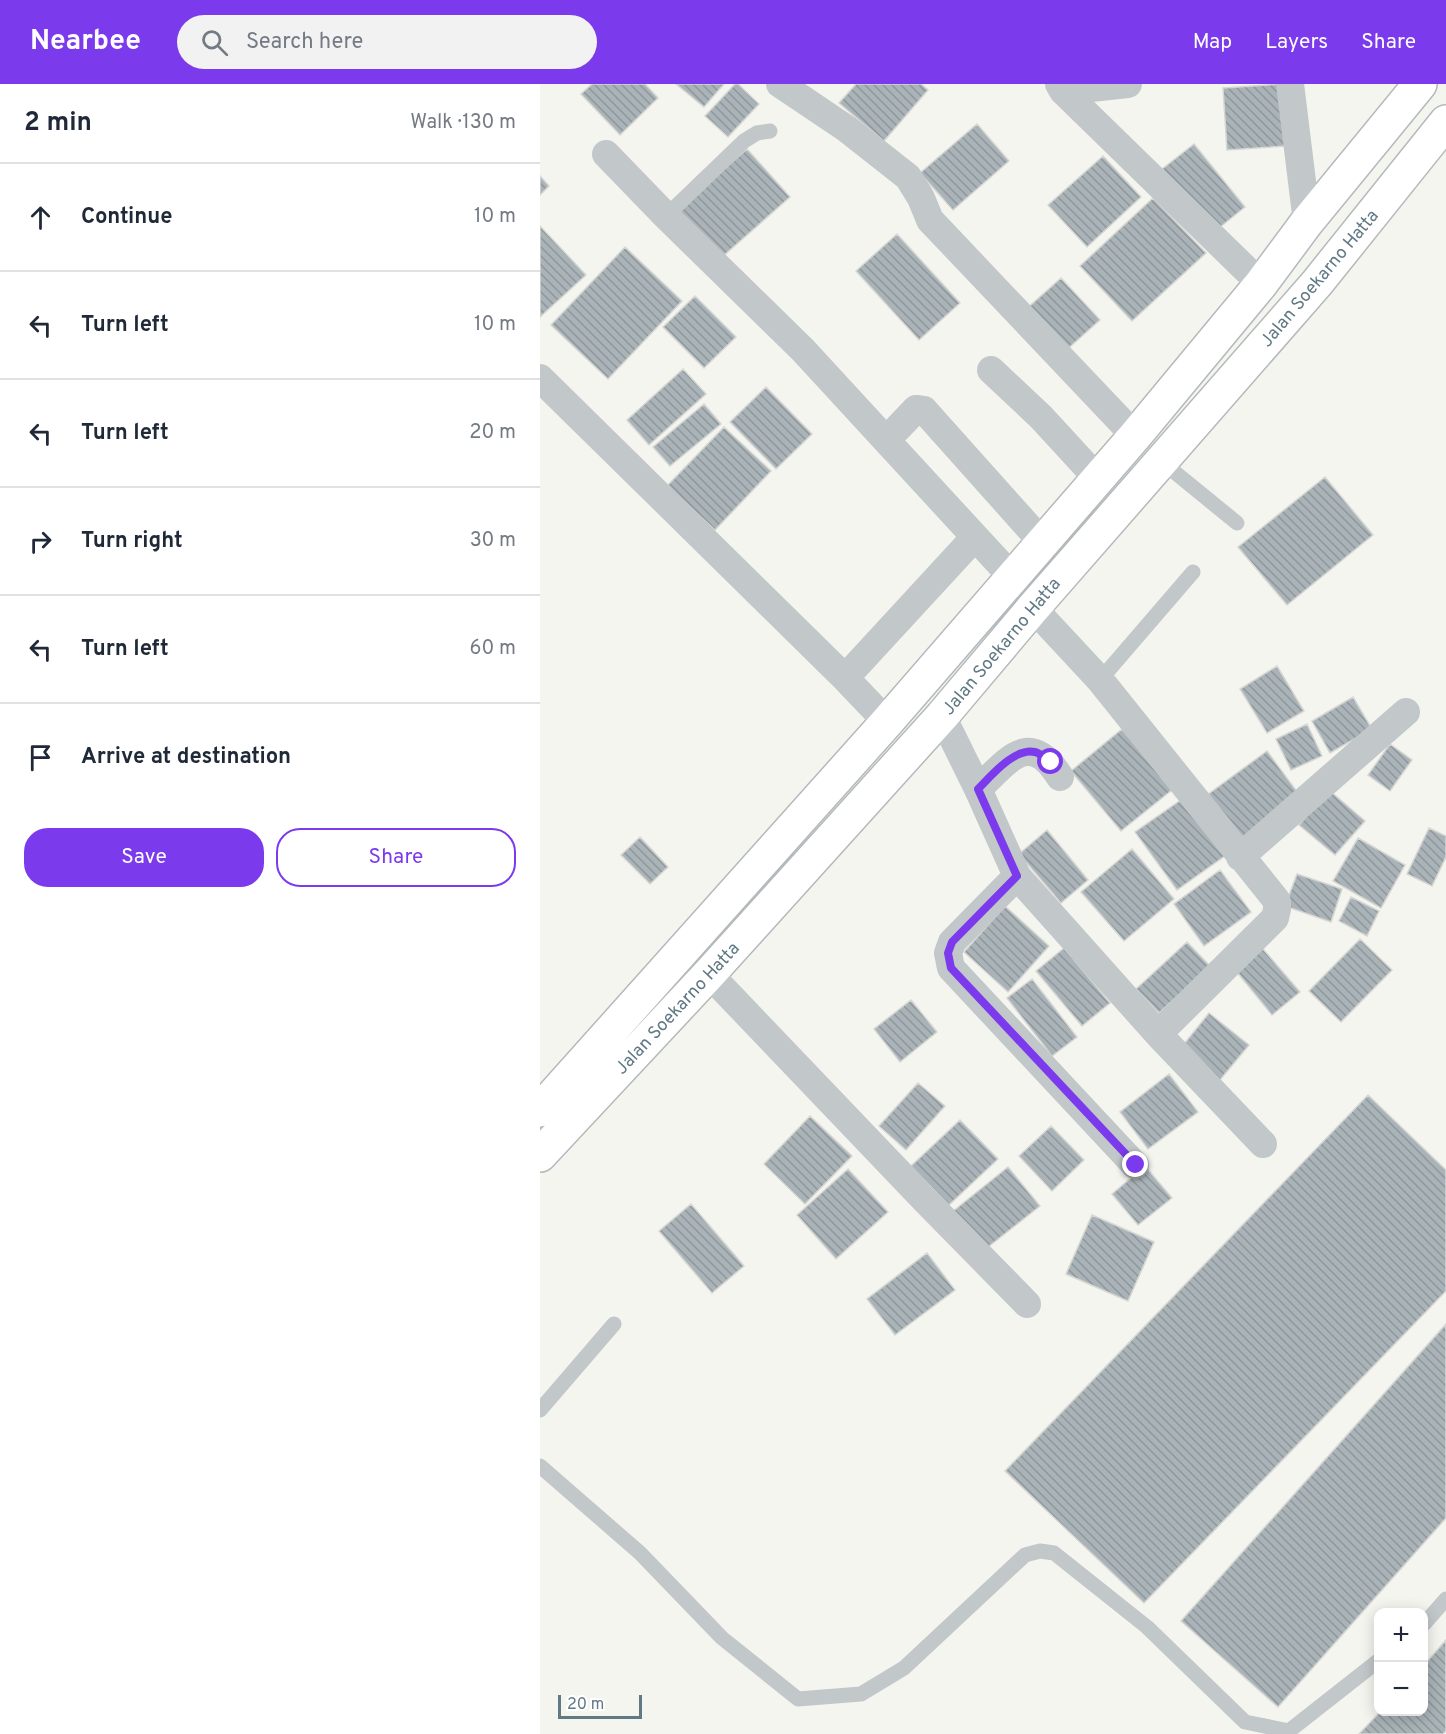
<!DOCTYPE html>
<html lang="en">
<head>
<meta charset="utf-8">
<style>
  body { margin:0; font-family:Overpass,sans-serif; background:#f2f2f3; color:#1f2937 }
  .controls { position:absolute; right:18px; bottom:18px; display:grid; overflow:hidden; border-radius:12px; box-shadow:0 3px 15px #0003 }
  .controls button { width:54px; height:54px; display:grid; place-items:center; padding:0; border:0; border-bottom:2px solid #e0e1e3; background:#fff; color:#1f2937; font:30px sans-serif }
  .scale { position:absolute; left:18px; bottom:15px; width:84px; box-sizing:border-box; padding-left:6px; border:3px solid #617985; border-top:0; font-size:16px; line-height:21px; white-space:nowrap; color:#617985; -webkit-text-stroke:4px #fff; paint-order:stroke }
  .stop { position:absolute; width:18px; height:18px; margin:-14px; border:4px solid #7c3aed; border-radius:50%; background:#fff }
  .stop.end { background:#7c3aed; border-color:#fff; box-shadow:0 2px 6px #0008 }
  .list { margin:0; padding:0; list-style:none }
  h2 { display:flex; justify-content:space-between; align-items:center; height:78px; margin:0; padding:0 24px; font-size:26px }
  h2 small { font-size:20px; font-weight:400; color:#747a83 }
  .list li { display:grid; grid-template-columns:39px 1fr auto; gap:18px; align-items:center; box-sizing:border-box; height:108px; padding:0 24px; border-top:2px solid #e0e1e3 }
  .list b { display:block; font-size:22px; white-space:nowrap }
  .list em { font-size:20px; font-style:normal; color:#747a83 }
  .actions { display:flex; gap:12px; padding:18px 24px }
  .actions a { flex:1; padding:14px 0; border:2px solid #7c3aed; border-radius:24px; text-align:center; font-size:21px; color:#7c3aed }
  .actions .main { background:#7c3aed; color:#fff }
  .icon { flex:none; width:33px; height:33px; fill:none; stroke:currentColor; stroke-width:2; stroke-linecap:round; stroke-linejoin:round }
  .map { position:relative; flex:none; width:906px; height:1650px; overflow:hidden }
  header { display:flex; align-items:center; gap:36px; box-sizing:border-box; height:84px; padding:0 30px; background:#7c3aed; color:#fff }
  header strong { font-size:28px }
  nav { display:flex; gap:33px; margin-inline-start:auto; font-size:21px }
  .search { width:420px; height:54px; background:#f2f2f3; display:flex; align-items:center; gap:15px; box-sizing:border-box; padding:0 21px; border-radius:33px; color:#747a83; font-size:22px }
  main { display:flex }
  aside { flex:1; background:#fff }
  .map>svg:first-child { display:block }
  .building { fill:url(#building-back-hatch); stroke:#d6d6d3; stroke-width:1.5 }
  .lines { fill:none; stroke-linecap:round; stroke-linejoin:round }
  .trunk-casing { stroke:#b4b9bb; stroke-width:36 }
  .service { stroke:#c2c7ca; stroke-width:15 }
  .minor { stroke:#c2c7ca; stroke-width:28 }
  .trunk { stroke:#fff; stroke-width:33 }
  .route { stroke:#7c3aed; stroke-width:8 }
  .labels { text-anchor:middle; stroke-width:6; stroke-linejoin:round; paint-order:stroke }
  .street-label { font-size:18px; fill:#617985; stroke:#fff }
</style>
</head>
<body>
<header>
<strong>Nearbee</strong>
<div class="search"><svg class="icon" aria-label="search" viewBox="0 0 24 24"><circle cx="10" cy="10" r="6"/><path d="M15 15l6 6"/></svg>Search here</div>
<nav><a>Map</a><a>Layers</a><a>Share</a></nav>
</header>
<main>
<aside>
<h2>2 min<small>Walk · 130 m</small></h2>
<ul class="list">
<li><svg class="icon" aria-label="ahead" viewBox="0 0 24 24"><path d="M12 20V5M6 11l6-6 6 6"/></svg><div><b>Continue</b></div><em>10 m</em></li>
<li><svg class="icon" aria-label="left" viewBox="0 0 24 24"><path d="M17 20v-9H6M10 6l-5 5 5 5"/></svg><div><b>Turn left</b></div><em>10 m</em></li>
<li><svg class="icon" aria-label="left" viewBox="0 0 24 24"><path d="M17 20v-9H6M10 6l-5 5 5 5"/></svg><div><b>Turn left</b></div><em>20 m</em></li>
<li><svg class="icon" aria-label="right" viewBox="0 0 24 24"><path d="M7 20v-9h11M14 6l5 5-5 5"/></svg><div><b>Turn right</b></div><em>30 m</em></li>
<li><svg class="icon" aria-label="left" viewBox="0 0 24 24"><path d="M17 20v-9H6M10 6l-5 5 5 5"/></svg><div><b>Turn left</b></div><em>60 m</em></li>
<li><svg class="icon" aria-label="arrive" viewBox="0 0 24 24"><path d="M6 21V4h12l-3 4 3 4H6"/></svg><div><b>Arrive at destination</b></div></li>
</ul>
<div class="actions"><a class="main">Save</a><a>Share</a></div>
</aside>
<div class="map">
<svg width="906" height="1650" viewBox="0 0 906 1650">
  <defs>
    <pattern id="building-back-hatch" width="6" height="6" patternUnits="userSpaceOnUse" patternTransform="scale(1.5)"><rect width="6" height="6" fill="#aab4b8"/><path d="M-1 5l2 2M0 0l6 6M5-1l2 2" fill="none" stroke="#8e979b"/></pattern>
  </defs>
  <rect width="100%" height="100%" fill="#f5f5f0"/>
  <!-- building -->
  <path class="building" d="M52,0H105L118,14L80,51L41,10Z
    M136,0H184L164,23Z
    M195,0H198L219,20L188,53L165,32Z
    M316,0H381L388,6L344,57L299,19Z
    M742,0L746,62L687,66L683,4Z
    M437,40L469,77L413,126L380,89Z
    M654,60L705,123L674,148L622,85Z
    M207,65L250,113L181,174L138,126Z
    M563,72L601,113L547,163L508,121Z
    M0,92L9,102L0,111Z
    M613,114L666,169L592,237L540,182Z
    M0,142L46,191L0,233Z
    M357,150L420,219L379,256L316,187Z
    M85,163L142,217L68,295L11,241Z
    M521,194L560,236L523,269L484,227Z
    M155,212L196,253L164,284L123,243Z
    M143,285L166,310L109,361L87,336Z
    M226,303L272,350L236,385L190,338Z
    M164,320L181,340L130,382L113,363Z
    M184,343L231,387L175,446L127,402Z
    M785,393L833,451L747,521L698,463Z
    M737,582L764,627L727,649L700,605Z
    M813,613L832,645L790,669L772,637Z
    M767,640L782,672L751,686L736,655Z
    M582,645L632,706L581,747L531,687Z
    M850,660L872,676L850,707L828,691Z
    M727,667L761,713L698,760L663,714Z
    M789,706L825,737L795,771L759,741Z
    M648,711L689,769L637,806L595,748Z
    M889,744L906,752V773L892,802L867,790Z
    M507,746L548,796L521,819L479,770Z
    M100,753L128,783L110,800L81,771Z
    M818,754L865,781L841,824L793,797Z
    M592,765L634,815L584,857L541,808Z
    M680,786L711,828L664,862L634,820Z
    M757,790L802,805L791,838L745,822Z
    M811,813L839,827L827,852L799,837Z
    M465,822L509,862L468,908L424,868Z
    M820,855L852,886L801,938L769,907Z
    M647,858L670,882L619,929L596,905Z
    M524,864L570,919L542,942L496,887Z
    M723,865L760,908L732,931L696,887Z
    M492,895L537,953L512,972L467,914Z
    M371,916L397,948L360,978L334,945Z
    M669,929L709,961L675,1002L636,970Z
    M629,990L658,1028L608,1065L580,1028Z
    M378,999L405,1022L366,1066L339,1042Z
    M828,1011L906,1086V1207L604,1519L465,1387Z
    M270,1032L312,1072L265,1120L224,1080Z
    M420,1036L458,1075L409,1121L371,1082Z
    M511,1042L544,1076L512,1107L479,1072Z
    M605,1082L632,1114L598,1141L572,1110Z
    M468,1083L500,1122L443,1167L412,1128Z
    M308,1085L348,1128L296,1175L257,1131Z
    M151,1120L204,1182L172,1209L119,1147Z
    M552,1131L614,1158L588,1217L526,1190Z
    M387,1169L415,1206L355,1251L327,1215Z
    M906,1240V1434L738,1623L641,1537Z
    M906,1556V1647L903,1650H819L840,1628H884V1581Z"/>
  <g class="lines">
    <!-- trunk casing -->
    <g class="trunk-casing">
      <path id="trunk" d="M0,1026L347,638L595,352L721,200L767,138L880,0
        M0,1071L169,890L402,632L493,524L777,199L906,38"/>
    </g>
    <!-- service -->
    <path class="service" d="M126,132L204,57L217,49L230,47
      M621,377L697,439
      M560,596L653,488
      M0,1326L74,1240
      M0,1382L100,1469L182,1554L258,1615L321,1610L364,1584L485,1471L500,1467L514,1469L607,1543L705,1638L749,1647L838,1577
      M884,1540L906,1515"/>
    <!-- minor -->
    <path class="minor" d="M240,0L307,45L368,93L381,114L390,136L595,352
      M519,0L523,7L721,200
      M750,0L767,138
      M523,7L588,0
      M66,70L126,132L263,266L472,493
      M451,286L501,333L558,395
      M0,294L305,594L347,638
      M357,345L376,325L384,326L502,458
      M493,524L560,596L737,817V825L735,834L618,950
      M305,594L435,453
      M402,632L438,705L477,792L618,950L723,1060
      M438,705C468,677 489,644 520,693
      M700,773L866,628
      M477,792L412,858L408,869L411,884L595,1081
      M169,890L385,1116L487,1220"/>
    <!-- trunk -->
    <use href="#trunk" class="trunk"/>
  </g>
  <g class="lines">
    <!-- route -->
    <path class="route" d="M511,678C506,675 500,669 495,668C475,663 451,692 438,705L477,792L412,858L408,869L411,884L596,1081"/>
  </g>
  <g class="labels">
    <!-- street labels -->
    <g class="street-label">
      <text transform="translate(779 194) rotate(-50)" y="6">Jalan Soekarno Hatta</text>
      <text transform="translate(461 562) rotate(-50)" y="6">Jalan Soekarno Hatta</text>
      <text transform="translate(137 924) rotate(-47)" y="6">Jalan Soekarno Hatta</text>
    </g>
  </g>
</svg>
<div class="controls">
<button>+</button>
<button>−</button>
</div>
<div class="scale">20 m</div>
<div class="stop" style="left:511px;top:678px"></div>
<div class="stop end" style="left:596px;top:1081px"></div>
</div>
</main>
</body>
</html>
